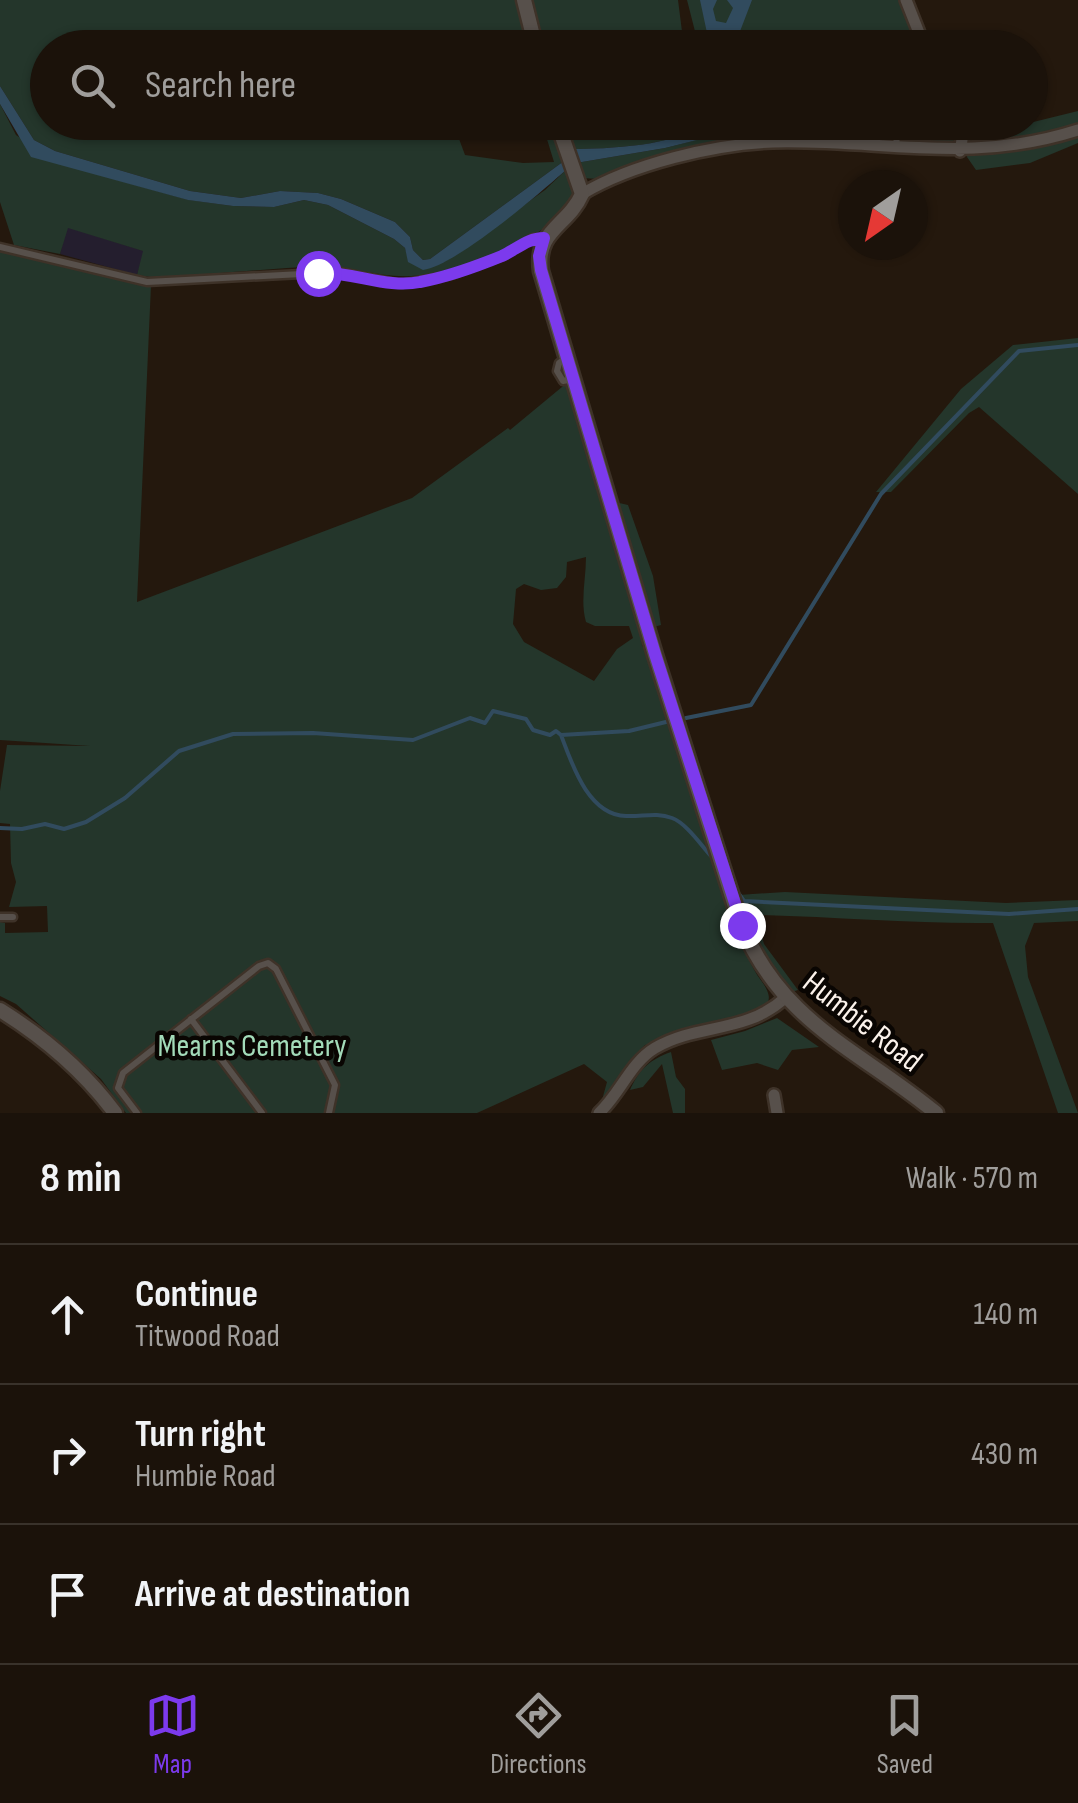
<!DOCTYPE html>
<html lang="en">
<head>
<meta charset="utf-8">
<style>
  body { margin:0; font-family:"Sofia Sans Condensed",sans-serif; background:#241b13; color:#f1f3f6 }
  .compass { position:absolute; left:838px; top:170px; width:90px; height:90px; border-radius:50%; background:#1b120a; box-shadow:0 2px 8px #0004; rotate:214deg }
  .stop { position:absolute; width:30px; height:30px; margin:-22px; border:8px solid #7c3aed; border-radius:50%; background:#fff }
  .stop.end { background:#7c3aed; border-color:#fff; box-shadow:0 2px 10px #0008 }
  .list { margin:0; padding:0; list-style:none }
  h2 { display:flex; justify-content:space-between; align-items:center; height:130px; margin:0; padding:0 40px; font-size:42px }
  h2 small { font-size:32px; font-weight:400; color:#a09e9c }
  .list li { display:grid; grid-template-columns:65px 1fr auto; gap:30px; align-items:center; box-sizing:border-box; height:140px; padding:0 40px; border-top:2px solid #39322b }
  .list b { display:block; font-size:38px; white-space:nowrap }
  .list p { margin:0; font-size:32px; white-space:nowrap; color:#a09e9c }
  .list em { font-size:32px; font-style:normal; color:#a09e9c }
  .icon { flex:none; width:55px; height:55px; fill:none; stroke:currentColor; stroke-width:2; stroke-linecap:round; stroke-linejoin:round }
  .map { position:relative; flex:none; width:1078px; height:1113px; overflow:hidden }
  .search { position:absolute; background:#1b120a; box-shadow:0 2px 8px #0004; left:30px; right:30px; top:30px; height:110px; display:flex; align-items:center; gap:25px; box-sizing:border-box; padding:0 35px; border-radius:55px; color:#a09e9c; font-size:38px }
  .sheet { height:550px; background:#1b120a }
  nav { display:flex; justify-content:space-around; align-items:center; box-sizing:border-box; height:140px; border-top:2px solid #39322b; background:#1b120a; font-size:28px; color:#a09e9c }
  nav a { display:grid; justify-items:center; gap:5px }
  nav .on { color:#7c3aed }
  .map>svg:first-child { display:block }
  .industrial { fill:#241e2e }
  .green { fill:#24362b; fill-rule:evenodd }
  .water { fill:#314b5e }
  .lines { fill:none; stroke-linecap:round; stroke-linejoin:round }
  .stream { stroke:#314b5e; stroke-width:4 }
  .service-casing { stroke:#3e3228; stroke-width:11 }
  .minor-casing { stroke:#3e3228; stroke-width:16 }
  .tertiary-casing { stroke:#3e3228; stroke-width:19 }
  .service { stroke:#57504b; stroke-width:6 }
  .minor { stroke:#57504b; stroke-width:11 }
  .tertiary { stroke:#57504b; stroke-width:14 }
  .route { stroke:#7c3aed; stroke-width:12 }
  .labels { text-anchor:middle; stroke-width:9; stroke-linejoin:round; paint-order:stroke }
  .street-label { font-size:32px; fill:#fbf2eb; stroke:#090502 }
  .park-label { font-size:32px; fill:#a3dbb9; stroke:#090502 }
</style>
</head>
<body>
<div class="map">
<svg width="1078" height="1113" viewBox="0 0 1078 1113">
  <rect width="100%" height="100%" fill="#24180d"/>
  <!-- industrial -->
  <path class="industrial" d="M67,227L144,251L137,275L60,254Z"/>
  <!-- green -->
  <path class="green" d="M0,0H517L529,47L48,48V122L470,123L455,128L465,155L523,163L554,162L542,123H550L564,161L430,259L423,260L413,250L410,237L395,222L341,199L318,193L280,191L241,198L190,191L55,151L34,140L0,86Z
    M530,0H678L684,47H592L581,38L542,47Z
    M687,0H900L919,47H699Z
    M0,104L16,135L60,164L189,200L233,206L274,207L304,200L328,205L394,239L405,248L409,262H444L545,190L568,168C571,177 576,189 572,198C555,239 453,274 411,276C380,278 350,265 320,266C263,269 207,275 151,277L137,275L143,251L68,228L60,254L14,245L0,202Z
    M1078,111V143L1030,163L976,170L967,157L969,138Z
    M563,123H706C676,146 608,149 571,149Z
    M724,123H949L955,147L784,135L721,145L599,179L582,178L576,163L665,148L716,135Z
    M0,250L151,285L137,602L412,498L508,428L510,430L568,382L641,622L642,646L651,651L740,941C746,953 752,968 760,979C774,998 772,1005 750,1016L645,1045L631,1059L602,1100L607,1082L584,1064L477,1113H126L101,1079L16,1004L0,996V922L5,923V933L48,932L47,906L9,907L16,882L11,863L10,824L0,823V791L7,745L90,746L0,740ZM586,557C586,579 580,601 586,622L595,626H629L633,638L617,649L594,681L524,642L513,624L516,589L524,584L541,590L557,588L566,577L567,562Z
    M1078,338V494L979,407L969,413L891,492H876L961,389L1013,345Z
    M615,502L628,505L653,576L661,625L654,627Z
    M785,892L1006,903L1078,900V921L1034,923L1025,946L1028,977L1078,1113H1058L993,923C917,924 839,917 762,915L758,922L764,944L798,990L789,993L761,952L738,895Z
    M777,1018L819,1047L792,1050L778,1070L757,1063L722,1070L711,1040L745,1031Z
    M671,1052L676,1077L685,1089V1113H673L662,1064L643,1087L630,1090C639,1069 651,1059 671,1052Z"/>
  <!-- water -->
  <path class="water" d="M700,0H717L713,9L716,21L726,23L733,8L727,0H752L734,47H710Z
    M0,86L34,140L55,151L190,191L241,198L280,191L318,193L341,199L395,222L410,237L413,250L423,260L430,259L564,161L568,168C542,192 455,266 423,270L408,262L405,248L394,239L328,205L304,200L274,207L233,206L188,200L31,157L0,104Z
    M706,123H724L717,135L665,148L576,163L571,149C608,149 676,146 706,123Z"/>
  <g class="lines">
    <!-- stream -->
    <path class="stream" d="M686,718L751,705L881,494L1019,351L1078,345
      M561,735C572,764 588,815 626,816C642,817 656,812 672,818C686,823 701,845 711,856
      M0,828L22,829L45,824L64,829L86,822L125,798L179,751L233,734L313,733L413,740L470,718L485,723L493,711L526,719L533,730L550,735L556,731L561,735L629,731L670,721
      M739,894L744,901L1009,914L1078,909"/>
    <!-- service casing -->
    <g class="service-casing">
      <path id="service" d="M895,122L897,147
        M0,247L147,282L340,272L401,284L451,275L505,255L533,238H544
        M568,357L559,363L557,371L563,381L573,379
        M0,917H13
        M191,1019L262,1113
        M137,1113L118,1088L123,1073L259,966L268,963L276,969L335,1085L329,1113"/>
    </g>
    <!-- minor casing -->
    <g class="minor-casing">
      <path id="minor" d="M906,0L925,48
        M955,122L962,140L960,151
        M582,194C632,164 715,144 773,142C882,139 969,165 1078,130
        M774,1095L777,1113
        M599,1113C620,1094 630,1063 655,1048C698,1023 745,1034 785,998"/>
    </g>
    <!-- tertiary casing -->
    <g class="tertiary-casing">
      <path id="tertiary" d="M524,0L536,48
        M557,122L582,194C568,226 535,230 541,271L655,655L740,922C782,1024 857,1048 936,1113
        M0,1010C45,1038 83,1070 115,1113"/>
    </g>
    <!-- service -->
    <use href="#service" class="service"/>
    <!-- minor -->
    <use href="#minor" class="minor"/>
    <!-- tertiary -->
    <use href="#tertiary" class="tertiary"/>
  </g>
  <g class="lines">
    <!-- route -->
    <path class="route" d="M318,273C352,271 387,289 420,282C448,277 475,267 502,256C517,249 528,238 544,238L539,256L541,270L655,654L742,925"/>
  </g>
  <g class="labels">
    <!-- street labels -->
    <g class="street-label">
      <text transform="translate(863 1021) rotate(38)" y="11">Humbie Road</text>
    </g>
    <!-- park labels -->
    <g class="park-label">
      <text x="252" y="1056">Mearns Cemetery</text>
    </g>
  </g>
</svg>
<svg class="compass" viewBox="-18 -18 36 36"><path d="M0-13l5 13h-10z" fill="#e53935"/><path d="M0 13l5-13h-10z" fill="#a09e9c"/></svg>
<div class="stop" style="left:318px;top:273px"></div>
<div class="stop end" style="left:742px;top:925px"></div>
<div class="search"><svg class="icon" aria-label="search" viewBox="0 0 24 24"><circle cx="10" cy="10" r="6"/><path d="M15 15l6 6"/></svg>Search here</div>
</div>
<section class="sheet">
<h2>8 min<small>Walk · 570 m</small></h2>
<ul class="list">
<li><svg class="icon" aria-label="ahead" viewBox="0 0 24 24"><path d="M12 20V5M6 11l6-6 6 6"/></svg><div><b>Continue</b><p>Titwood Road</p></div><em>140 m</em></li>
<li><svg class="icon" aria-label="right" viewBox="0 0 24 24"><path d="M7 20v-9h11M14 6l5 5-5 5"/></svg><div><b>Turn right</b><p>Humbie Road</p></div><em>430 m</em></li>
<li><svg class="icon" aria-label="arrive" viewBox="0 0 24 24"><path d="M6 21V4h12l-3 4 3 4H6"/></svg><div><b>Arrive at destination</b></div></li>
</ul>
</section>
<nav>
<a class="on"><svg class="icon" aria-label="map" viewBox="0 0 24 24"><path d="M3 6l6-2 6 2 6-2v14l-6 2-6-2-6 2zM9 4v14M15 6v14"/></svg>Map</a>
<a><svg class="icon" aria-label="directions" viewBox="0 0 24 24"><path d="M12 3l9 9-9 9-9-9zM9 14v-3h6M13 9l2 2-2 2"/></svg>Directions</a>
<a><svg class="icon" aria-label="saved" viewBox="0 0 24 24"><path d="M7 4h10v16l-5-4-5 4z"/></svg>Saved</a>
</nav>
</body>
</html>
